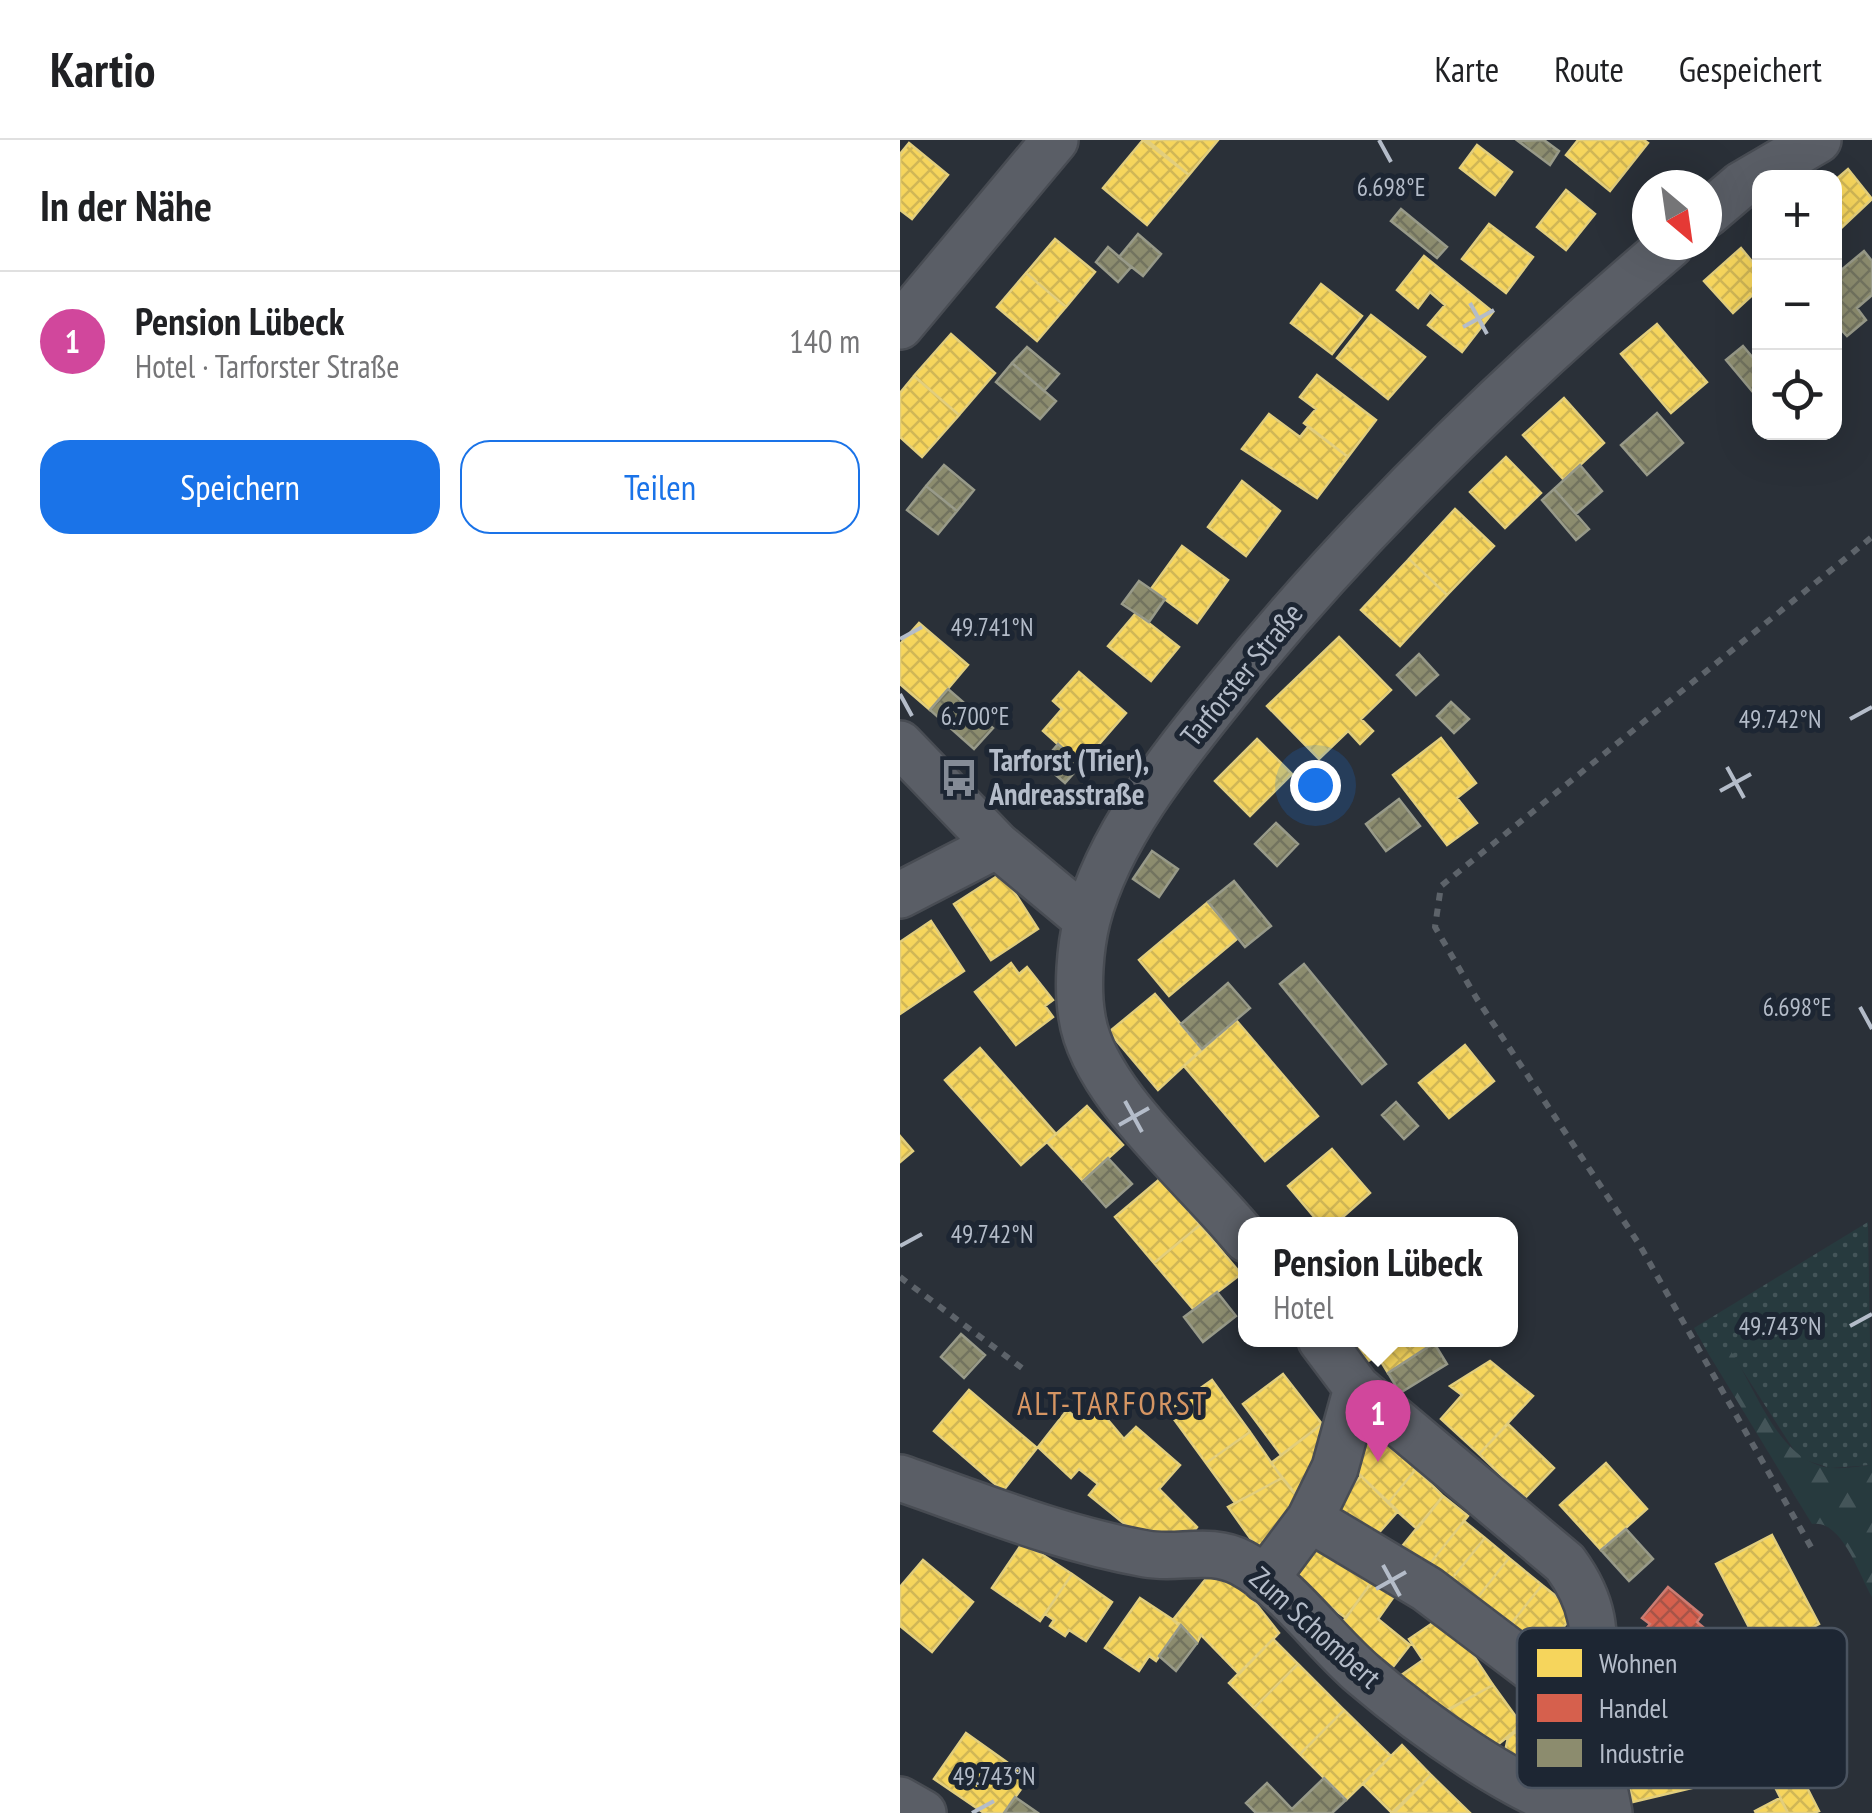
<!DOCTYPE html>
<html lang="de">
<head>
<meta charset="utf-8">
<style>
  body { margin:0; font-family:"PT Sans Narrow",sans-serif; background:#f2f2f2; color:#202124 }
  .controls { position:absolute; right:30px; top:30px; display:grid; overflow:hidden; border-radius:20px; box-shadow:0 10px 40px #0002 }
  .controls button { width:90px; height:90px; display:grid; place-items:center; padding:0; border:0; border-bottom:2px solid #e0e0e0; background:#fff; color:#202124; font:50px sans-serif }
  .compass { position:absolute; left:732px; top:30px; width:90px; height:90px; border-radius:50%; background:#fff; box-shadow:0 10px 40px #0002; rotate:151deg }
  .you { position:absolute; left:415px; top:645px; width:35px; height:35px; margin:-25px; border:8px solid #fff; border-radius:50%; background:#1a73e8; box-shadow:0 0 0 15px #1a73e833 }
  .badge { display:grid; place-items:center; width:65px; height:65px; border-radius:50%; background:#1a73e8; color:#fff; font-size:32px; font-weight:700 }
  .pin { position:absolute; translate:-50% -82px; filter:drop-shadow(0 2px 5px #0008) }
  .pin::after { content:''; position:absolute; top:52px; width:35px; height:30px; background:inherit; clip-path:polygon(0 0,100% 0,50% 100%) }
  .popup { position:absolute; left:338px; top:1077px; width:280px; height:130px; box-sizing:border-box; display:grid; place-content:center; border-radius:20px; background:#fff; filter:drop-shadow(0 2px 8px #0005); font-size:32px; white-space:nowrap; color:#757577 }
  .popup b { font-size:38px; color:#202124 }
  .popup::after { content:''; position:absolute; left:50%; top:100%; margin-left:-20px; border:20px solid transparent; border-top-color:#fff }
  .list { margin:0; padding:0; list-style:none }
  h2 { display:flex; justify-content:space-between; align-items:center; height:130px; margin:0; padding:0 40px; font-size:42px }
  h2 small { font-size:32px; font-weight:400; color:#757577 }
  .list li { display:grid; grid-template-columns:65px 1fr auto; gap:30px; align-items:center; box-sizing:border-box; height:140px; padding:0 40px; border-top:2px solid #e0e0e0 }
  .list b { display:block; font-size:38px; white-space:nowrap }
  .list p { margin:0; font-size:32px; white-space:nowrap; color:#757577 }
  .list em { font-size:32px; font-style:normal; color:#757577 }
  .actions { display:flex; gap:20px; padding:30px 40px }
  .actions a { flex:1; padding:22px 0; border:2px solid #1a73e8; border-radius:30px; text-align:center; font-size:35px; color:#1a73e8 }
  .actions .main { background:#1a73e8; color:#fff }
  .icon { flex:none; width:55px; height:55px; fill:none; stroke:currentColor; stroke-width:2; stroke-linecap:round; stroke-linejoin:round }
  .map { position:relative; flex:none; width:972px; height:1673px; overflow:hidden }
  header { display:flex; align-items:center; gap:60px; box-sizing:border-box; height:140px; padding:0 50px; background:#fff; border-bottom:2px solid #e0e0e0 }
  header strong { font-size:48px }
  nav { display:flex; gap:55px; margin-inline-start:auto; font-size:35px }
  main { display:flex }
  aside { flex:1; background:#fff }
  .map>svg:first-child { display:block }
  .grass { fill:url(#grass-dots) }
  .forest { fill:url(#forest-firs) }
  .homes { fill:url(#homes-cross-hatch); stroke:#e2ce7d; stroke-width:2.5 }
  .shops { fill:url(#shops-cross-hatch); stroke:#cc7c72; stroke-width:2.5 }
  .industry { fill:url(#industry-cross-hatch); stroke:#989a89; stroke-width:2.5 }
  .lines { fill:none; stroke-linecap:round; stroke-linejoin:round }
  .minor-casing { stroke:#484c53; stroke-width:50 }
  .path { stroke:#5d636a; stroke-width:6; stroke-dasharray:8 8; stroke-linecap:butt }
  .minor { stroke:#5a5e66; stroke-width:45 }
  .ticks { fill:none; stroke:#b4bcc9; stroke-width:4 }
  .labels { text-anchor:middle; stroke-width:10; stroke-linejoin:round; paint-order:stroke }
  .street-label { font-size:30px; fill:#b4bcc9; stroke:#1d2633 }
  .poi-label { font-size:30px; font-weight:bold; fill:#b4bcc9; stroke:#1d2633; text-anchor:start }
  .neighbourhood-label { font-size:32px; letter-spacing:2.5px; fill:#d59563; stroke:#1d2633 }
  .key { fill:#1d2633; stroke:#4a5360; stroke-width:2.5 }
  .key-label { font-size:28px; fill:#b4bcc9 }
  .ticks-label { font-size:25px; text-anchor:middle; fill:#b4bcc9; stroke:#1d2633; stroke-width:10; stroke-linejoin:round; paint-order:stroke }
</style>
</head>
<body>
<header>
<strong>Kartio</strong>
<nav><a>Karte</a><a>Route</a><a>Gespeichert</a></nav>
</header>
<main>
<aside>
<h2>In der Nähe<small></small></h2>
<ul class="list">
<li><span class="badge" style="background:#d1479c">1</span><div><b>Pension Lübeck</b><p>Hotel · Tarforster Straße</p></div><em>140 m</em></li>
</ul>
<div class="actions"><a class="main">Speichern</a><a>Teilen</a></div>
</aside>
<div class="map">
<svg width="972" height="1673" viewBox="0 0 972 1673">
  <defs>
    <pattern id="grass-dots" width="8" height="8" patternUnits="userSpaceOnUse" patternTransform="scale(2.5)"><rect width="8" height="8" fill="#273a3e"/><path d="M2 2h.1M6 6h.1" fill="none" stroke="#445559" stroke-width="1.8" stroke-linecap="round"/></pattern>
    <pattern id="forest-firs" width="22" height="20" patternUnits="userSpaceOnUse" patternTransform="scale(2.5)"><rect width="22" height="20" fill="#273a3e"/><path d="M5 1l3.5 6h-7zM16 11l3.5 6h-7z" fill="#445559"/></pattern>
    <pattern id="homes-cross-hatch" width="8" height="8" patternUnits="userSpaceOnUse" patternTransform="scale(2.5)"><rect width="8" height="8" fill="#f6d55c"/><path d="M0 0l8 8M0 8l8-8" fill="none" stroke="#d0b656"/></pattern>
    <pattern id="shops-cross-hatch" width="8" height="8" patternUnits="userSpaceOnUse" patternTransform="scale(2.5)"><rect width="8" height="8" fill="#d6604d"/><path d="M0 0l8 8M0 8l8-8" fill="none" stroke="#a65448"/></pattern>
    <pattern id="industry-cross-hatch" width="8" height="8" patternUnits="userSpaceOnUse" patternTransform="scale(2.5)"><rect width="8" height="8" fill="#8c8c6e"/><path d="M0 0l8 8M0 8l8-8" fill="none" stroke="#72735f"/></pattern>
  </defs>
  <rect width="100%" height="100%" fill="#2a3038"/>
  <!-- grass -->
  <path class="grass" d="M968,1082L972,1325L930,1328L899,1318L828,1208L808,1213L794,1188Z"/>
  <!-- forest -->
  <path class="forest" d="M828,1207C855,1244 878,1325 933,1328C945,1329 959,1326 972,1325V1457C959,1435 942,1379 912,1384L808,1213Z"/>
  <!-- homes -->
  <path class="homes" d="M243,0L289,35L247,85L203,48Z
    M247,0H318L289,35Z
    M678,0H744L748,3L710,51L666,15Z
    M9,3L48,35L12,79L0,70V14Z
    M577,5L612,32L595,55L560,28Z
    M948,29L972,59L938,91L934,41Z
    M666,50L695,74L666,110L637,87Z
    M589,84L633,117L606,153L562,119Z
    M155,99L195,132L166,167L126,133Z
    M841,108L859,130V149L833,173L804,141Z
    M524,116L593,172L562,212L528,185L545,165L530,152L518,168L497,150Z
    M126,133L166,167L137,201L97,167Z
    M421,144L462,176L432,214L391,183Z
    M471,175L525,217L488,259L437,218Z
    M757,184L807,242L771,273L721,214Z
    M51,194L95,233L59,275L14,236Z
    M417,235L476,280L448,317L404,283L416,269L400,257Z
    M14,236L59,275L22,317L0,297V253Z
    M664,258L704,303L664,340L623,295Z
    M369,274L400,297L408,287L448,317L417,358L342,309Z
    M606,317L641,353L605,388L570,352Z
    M342,341L380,371L346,416L308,387Z
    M555,369L594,406L547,455L509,419Z
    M282,406L328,440L297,483L251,449Z
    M509,419L547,455L500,506L461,470Z
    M236,473L279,507L251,541L208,506Z
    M19,483L68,525L30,570L0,544V504Z
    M439,497L491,550L461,579L473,591L460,604L448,591L419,619L367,566Z
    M179,532L226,573L181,625L143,591L162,569L153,561Z
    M541,598L576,643L557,658L577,683L547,705L493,635Z
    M357,599L392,634L350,676L315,641Z
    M102,733L138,789L91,820L54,764Z
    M308,762L338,798L269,856L239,820Z
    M31,781L64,831L0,874V802Z
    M111,823L119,834L127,827L153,860L145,866L153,877L116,905L75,852Z
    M255,854L302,909L258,950L209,892Z
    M336,880L418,976L365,1021L284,926Z
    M565,905L594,941L549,978L519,943Z
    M80,908L156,994L121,1025L45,940Z
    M187,966L223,1005L183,1041L147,1002Z
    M0,996L13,1011L0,1022Z
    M432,1009L470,1053L435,1084H420L388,1046Z
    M261,1038L300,1085L254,1123L215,1077Z
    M300,1085L341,1134L294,1170L254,1123Z
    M464,1200H532L534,1203L488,1233L477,1215L467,1222L456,1204Z
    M590,1221L633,1256L579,1314L541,1279L562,1255L550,1246Z
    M383,1234L422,1284L381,1315L343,1264Z
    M312,1240L350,1292L306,1323L268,1271Z
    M69,1250L137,1308L103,1351L34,1291Z
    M192,1261L224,1299L236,1287L280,1325L259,1349L297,1387L280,1409L259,1412L189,1355L198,1344L179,1329L171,1338L138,1307L167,1270L177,1279Z
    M459,1280L516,1329L488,1363L446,1321Z
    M425,1282L428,1329L397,1356L371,1323Z
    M608,1284L654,1328L625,1358L579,1314Z
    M350,1292L382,1338L335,1363L306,1323Z
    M706,1323L747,1369L701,1410L660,1365Z
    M516,1329L543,1356L517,1389L488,1363Z
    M461,1336L498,1371L468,1405L429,1368Z
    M382,1338L406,1368L358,1409L328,1367Z
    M543,1356L568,1376L524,1431L499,1410Z
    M564,1381L585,1398L545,1447L524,1431Z
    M872,1395L919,1484L863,1514L816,1424Z
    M585,1398L609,1418L570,1467L545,1447Z
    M421,1399L475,1437L446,1478L392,1439Z
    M123,1402L172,1434L140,1481L92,1448Z
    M609,1418L642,1445L603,1494L570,1467Z
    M23,1420L73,1462L32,1512L0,1486V1447Z
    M317,1425L346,1451L379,1493L339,1534L301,1495L297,1503L273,1480Z
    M172,1434L212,1462L186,1501L169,1490L165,1496L150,1486L154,1480L145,1474Z
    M474,1439L495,1455L478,1479L510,1505L486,1536L436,1491Z
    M642,1445L676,1472L636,1520L603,1494Z
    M240,1458L281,1485L256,1521L249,1516L239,1531L205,1508Z
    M546,1474L593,1545L543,1572L497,1538L523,1520L509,1499Z
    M373,1499L398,1524L354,1568L329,1543Z
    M398,1524L444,1570L400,1614L354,1568Z
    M593,1545L622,1585L590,1611L538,1576Z
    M444,1570L491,1616L446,1660L400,1614Z
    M637,1574L673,1628L646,1647L603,1620L608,1598Z
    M66,1593L129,1638L104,1673H84L34,1639Z
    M784,1600L805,1645L733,1662L721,1615Z
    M502,1605L531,1635L492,1673L463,1644Z
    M900,1634L919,1671L914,1673H888L875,1647Z
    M531,1635L570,1673H494Z
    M880,1658L888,1673H856L855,1671Z"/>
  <!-- shops -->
  <path class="shops" d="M768,1447L802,1475L797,1482L836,1515L775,1588L757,1573L734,1600L709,1580L736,1548L713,1528L750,1484L742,1478Z"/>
  <!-- industry -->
  <path class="industry" d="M644,0L659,11L650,25L618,1Z
    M501,69L547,107L537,118L491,81Z
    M238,94L261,114L243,136L219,117Z
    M208,107L231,127L218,142L196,122Z
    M964,111L972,121V155L957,168L966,180L947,196L934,182V136Z
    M843,206L859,225V245L852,251L826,220Z
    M127,207L159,234L144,251L112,223Z
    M112,223L156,261L140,279L96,242Z
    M757,273L783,303L747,335L721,305Z
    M44,325L74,350L57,371L26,346Z
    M680,325L702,351L676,374L654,349Z
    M26,346L57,371L38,394L7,370Z
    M654,349L689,389L676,400L642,360Z
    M239,441L265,459L249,482L222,464Z
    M519,514L538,535L516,555L497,535Z
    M48,549L93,588L74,609L30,570Z
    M551,562L569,579L554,593L537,576Z
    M158,604L181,625L165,643L142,623Z
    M499,659L520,686L486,711L466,684Z
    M376,683L398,704L377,726L355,704Z
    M252,711L278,729L259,757L233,739Z
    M334,741L371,786L345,807L308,762Z
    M404,824L486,924L462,944L380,844Z
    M328,843L350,868L302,909L281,884Z
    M496,962L518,986L504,999L482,975Z
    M208,1018L232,1044L206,1067L183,1041Z
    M317,1152L336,1176L303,1202L284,1177Z
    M61,1194L85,1215L64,1238L41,1217Z
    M534,1203L547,1224L500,1253L488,1233Z
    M726,1389L753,1419L729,1441L701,1410Z
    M281,1485L297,1503L276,1531L259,1516Z
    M424,1638L446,1660L432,1673H356L346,1663L367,1643L392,1669Z
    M115,1657L138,1673H104Z"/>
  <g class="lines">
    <!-- minor casing -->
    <g class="minor-casing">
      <path id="minor" d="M807,74L841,45L918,0
        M0,186L155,0
        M0,604L97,705L187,780
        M0,755L97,705
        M346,1099C297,1038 193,953 182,877C177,848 180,808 187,780C209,695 274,616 328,549C460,386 611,240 770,105
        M421,1200L457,1248L665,1423C706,1479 690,1510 692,1572C693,1605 703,1640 709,1673
        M0,1338C81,1366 161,1399 246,1414C279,1420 310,1406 342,1423C390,1449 423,1500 464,1535C520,1583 619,1656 689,1673
        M410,1379L435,1328L457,1248
        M365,1439L410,1379L527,1449L692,1574
        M0,1660L23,1673"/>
    </g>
    <!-- path -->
    <path class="path" d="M0,1137L126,1231
      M911,1407L739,1104L577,859L535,787L541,746L972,397"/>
    <!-- minor -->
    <use href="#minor" class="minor"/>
  </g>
  <!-- ticks -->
  <path class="ticks" d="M479,0L491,22M570,163L587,194M563,187L594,170M0,499L22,487M0,554L12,576M950,579L972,567M827,627L844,658M820,651L851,634M960,867L972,889M225,961L242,992M219,985L249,968M0,1106L22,1094M950,1186L972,1174M483,1425L500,1456M476,1449L506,1432M72,1673L94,1661"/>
  <!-- icons -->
  <defs>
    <g id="bus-bare" transform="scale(3)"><path d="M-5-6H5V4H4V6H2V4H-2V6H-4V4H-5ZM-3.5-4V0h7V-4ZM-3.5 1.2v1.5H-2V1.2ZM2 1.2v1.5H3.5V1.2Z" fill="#848b96" stroke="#1d2633" stroke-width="2.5" paint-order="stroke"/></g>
  </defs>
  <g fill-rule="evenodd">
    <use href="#bus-bare" x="59" y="638"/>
  </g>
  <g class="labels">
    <!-- street labels -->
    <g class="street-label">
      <text transform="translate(342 535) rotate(-51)" y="10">Tarforster Straße</text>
      <text transform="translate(415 1488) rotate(42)" y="10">Zum Schombert</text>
    </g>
    <!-- poi labels -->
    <g class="poi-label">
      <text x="89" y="631">Tarforst (Trier),<tspan x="89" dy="34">Andreasstraße</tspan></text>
    </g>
    <!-- neighbourhood labels -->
    <g class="neighbourhood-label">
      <text x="213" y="1275">ALT-TARFORST</text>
    </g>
  </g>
  <!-- legend -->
  <rect x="617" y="1488" width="330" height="160" rx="15" class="key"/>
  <rect x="637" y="1509" width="45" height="28" fill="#f6d55c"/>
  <rect x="637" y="1554" width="45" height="28" fill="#d6604d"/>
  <rect x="637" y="1599" width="45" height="28" fill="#8c8c6e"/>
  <g class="key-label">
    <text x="699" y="1533">Wohnen</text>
    <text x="699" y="1578">Handel</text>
    <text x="699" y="1623">Industrie</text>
  </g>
  <g class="ticks-label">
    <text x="491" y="56">6.698°E</text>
    <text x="92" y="496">49.741°N</text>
    <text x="75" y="585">6.700°E</text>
    <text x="880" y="588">49.742°N</text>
    <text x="897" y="876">6.698°E</text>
    <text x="92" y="1103">49.742°N</text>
    <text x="880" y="1195">49.743°N</text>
    <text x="94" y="1645">49.743°N</text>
  </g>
</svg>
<div class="controls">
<button>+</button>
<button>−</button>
<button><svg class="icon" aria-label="locate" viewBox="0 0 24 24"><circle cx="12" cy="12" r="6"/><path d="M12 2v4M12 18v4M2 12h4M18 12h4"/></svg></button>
</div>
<svg class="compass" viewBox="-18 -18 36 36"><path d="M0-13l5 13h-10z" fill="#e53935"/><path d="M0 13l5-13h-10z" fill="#757577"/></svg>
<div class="you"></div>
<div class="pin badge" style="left:478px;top:1322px;background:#d1479c">1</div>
<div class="popup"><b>Pension Lübeck</b>Hotel</div>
</div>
</main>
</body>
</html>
